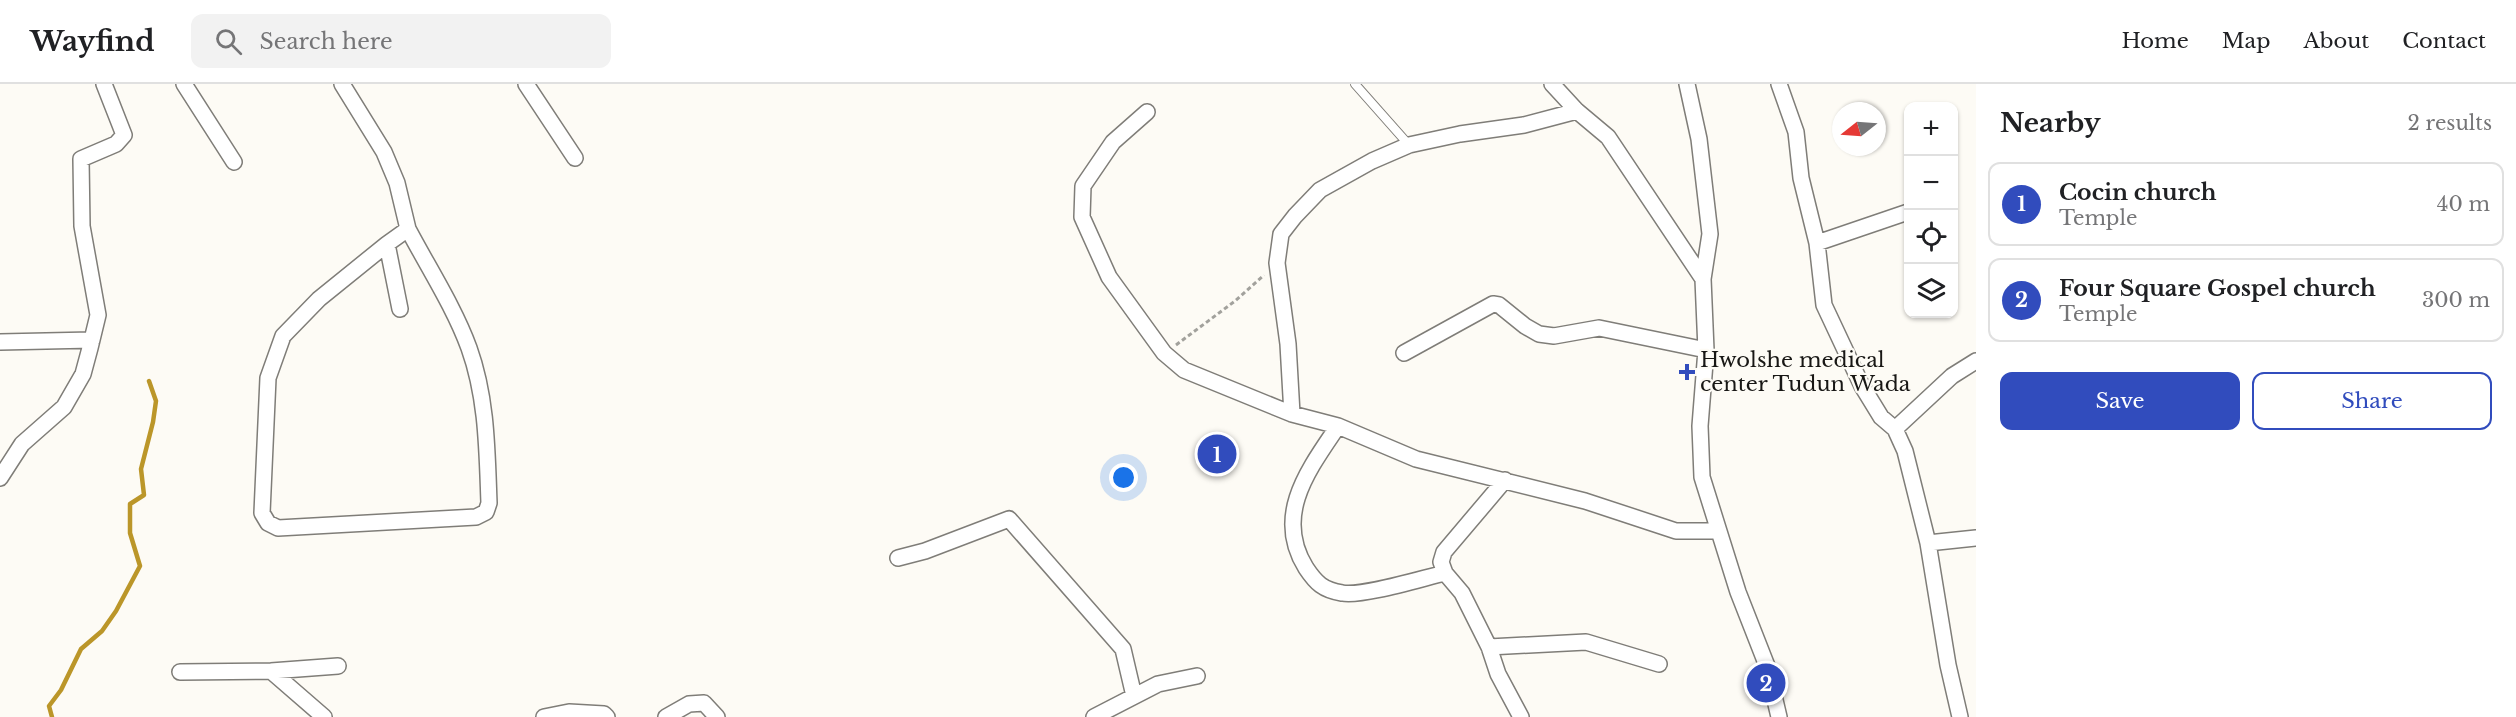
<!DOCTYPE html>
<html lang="en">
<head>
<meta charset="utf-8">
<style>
  body { margin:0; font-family:"Libre Baskerville",serif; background:#f2f2f2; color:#202124 }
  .controls { position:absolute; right:18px; top:18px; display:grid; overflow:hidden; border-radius:12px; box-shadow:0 2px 4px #0004 }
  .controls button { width:54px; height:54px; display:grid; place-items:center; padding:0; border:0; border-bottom:2px solid #e0e0e0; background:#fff; color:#202124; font:30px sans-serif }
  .compass { position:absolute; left:1832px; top:18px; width:54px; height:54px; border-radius:50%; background:#fff; box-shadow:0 2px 4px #0004; rotate:253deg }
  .you { position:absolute; left:1124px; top:394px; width:21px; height:21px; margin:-15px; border:4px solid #fff; border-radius:50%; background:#1a73e8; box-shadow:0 0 0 9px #1a73e833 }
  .badge { display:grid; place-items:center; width:39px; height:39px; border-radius:50%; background:#314cbd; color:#fff; font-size:20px; font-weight:700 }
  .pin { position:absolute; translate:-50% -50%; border:3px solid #fff; box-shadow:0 2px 6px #0006 }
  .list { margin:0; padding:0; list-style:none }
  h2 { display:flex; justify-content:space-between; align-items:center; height:78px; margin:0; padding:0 24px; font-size:26px }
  h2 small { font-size:20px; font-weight:400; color:#757577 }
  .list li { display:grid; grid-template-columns:39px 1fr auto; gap:18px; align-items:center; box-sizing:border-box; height:84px; margin:0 12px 12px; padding:0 12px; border:2px solid #e0e0e0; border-radius:12px }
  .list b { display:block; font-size:22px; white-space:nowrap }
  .list p { margin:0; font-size:20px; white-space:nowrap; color:#757577 }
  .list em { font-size:20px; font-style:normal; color:#757577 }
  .actions { display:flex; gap:12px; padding:18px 24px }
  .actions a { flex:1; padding:14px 0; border:2px solid #314cbd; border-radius:12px; text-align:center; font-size:21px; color:#314cbd }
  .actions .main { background:#314cbd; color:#fff }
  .icon { flex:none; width:33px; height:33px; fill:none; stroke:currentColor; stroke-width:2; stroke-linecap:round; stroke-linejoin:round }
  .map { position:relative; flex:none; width:1976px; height:633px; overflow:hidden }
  header { display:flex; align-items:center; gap:36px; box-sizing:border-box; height:84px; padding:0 30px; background:#fff; border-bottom:2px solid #e0e0e0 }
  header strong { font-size:28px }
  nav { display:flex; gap:33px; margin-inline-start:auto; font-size:21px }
  .search { width:420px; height:54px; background:#f2f2f2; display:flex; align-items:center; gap:15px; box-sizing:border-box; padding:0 21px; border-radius:12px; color:#757577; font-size:22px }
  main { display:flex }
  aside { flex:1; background:#fff }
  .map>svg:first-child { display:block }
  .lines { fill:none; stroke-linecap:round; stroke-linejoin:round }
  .stream { stroke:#bb9629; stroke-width:4.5 }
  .service-casing { stroke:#7f7d78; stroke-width:10 }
  .minor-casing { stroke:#7f7d78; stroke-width:18 }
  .path { stroke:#a2a19c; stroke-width:3; stroke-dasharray:4.5 3; stroke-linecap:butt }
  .service { stroke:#fff; stroke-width:8 }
  .minor { stroke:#fff; stroke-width:15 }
  .poi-dot { fill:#314cbd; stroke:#fdfbf5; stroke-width:2 }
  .labels { text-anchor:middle; stroke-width:4.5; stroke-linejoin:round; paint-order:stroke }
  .poi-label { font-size:21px; fill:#181715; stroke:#fdfbf5; text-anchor:start }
</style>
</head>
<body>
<header>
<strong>Wayfind</strong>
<div class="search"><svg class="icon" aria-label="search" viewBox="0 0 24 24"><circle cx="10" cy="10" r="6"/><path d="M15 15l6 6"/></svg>Search here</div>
<nav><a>Home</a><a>Map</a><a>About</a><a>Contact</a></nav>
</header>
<main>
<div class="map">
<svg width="1976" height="633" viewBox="0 0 1976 633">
  <rect width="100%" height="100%" fill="#fdfbf5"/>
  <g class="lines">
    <!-- stream -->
    <path class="stream" d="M52,633L49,622L61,606L81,565L102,547L116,527L140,482L130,449V420L144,411L141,385L153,338L156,317L149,297"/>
    <!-- service casing -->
    <g class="service-casing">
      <path id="service" d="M1355,0L1409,61"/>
    </g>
    <!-- minor casing -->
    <g class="minor-casing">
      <path id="minor" d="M184,0L234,78
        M342,0L384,68L397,99L408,145L387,160L400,225
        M526,0L575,74
        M1552,0L1577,27L1608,53L1703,195L1706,266L1700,342L1702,393L1738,508L1767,582L1779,633
        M1687,0L1699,55L1710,150L1703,195
        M1779,0L1796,48L1801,94L1817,159L1824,221L1862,302L1881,333L1895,345L1905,367L1928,459L1948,581L1960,633
        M1147,28L1113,58L1083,102L1082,133L1109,193L1164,269L1184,286L1292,330L1338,342L1416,375L1585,417L1676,447H1717
        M1817,159L1908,128
        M387,160L319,215L283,252L268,294L262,429L268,439L278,444L476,433L486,428L489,419C487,366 487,314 469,264C454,223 428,183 408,145
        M0,258L92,256
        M1404,269L1493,220L1499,221L1525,242L1539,250L1554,252L1599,244L1706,266
        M1292,330L1288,260L1277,179L1281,150L1295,132L1320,106L1372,77L1409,61L1460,50L1524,41L1577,27
        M1338,342C1309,385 1273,431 1306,484C1316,499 1323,506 1342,509C1362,513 1423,494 1445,489
        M1895,345L1952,292L1976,277
        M0,394L22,360L64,323L83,290L90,264L98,231L82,142L81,75L116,60L124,51L104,0
        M1505,396L1444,468L1441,478L1445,489L1462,509L1489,563L1498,590L1521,633
        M1928,459L1976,454
        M898,474L925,467L1009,435L1123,565L1134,612
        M1489,563L1586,558L1659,580
        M271,587L324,633
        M180,588L271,587L338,582
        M544,633L569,628L604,630L607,633
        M666,633L689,620L704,619L717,633
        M1094,633L1158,600L1197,592"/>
    </g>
    <!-- path -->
    <path class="path" d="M1176,261L1235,217L1264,191"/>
    <!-- service -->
    <use href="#service" class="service"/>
    <!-- minor -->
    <use href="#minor" class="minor"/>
  </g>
  <!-- markers -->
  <path class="poi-dot" d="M1684 279h6v6h6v6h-6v6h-6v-6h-6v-6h6z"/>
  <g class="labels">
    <!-- poi labels -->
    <g class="poi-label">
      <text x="1700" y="283">Hwolshe medical<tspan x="1700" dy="24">center Tudun Wada</tspan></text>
    </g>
  </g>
</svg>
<div class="controls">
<button>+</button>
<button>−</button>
<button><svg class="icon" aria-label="locate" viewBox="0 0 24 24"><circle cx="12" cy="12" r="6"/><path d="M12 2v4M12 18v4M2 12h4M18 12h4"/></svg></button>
<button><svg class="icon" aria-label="layers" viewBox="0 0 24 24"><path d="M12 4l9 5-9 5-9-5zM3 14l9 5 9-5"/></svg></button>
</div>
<svg class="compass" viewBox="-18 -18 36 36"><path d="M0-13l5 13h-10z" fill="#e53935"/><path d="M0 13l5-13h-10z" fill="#757577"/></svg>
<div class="you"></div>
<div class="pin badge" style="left:1217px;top:370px">1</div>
<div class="pin badge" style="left:1766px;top:599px">2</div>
</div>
<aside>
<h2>Nearby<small>2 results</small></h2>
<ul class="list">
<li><span class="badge">1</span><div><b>Cocin church</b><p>Temple</p></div><em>40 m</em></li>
<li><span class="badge">2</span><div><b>Four Square Gospel church</b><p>Temple</p></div><em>300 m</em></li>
</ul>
<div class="actions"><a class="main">Save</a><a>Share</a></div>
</aside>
</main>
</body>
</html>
